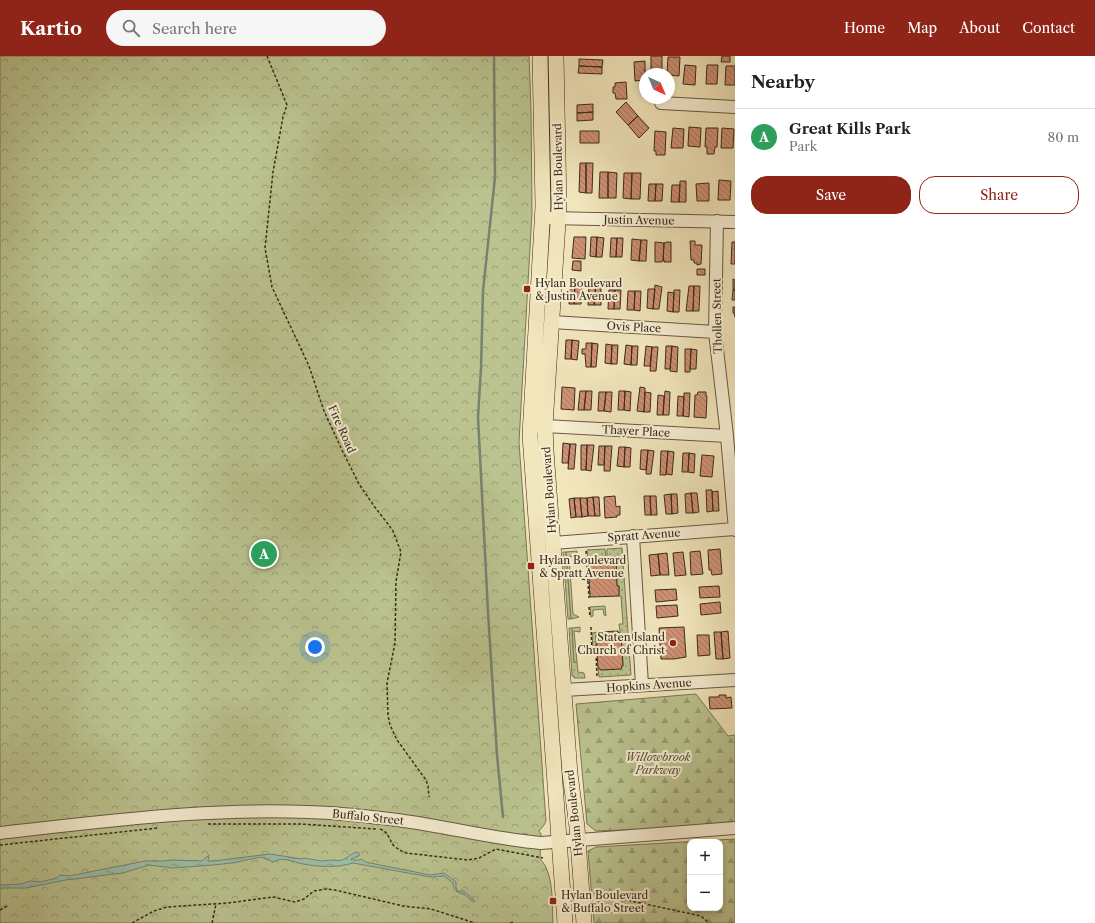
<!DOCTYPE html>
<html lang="en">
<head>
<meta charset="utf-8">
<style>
  body { margin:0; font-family:"Libre Caslon Text",serif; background:#f6f6f6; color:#222 }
  .controls { position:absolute; right:12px; bottom:12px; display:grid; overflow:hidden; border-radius:8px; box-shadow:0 2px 6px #0003 }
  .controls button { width:36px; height:36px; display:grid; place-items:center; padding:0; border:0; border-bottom:1px solid #e0e0e0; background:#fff; color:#222; font:20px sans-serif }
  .compass { position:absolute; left:639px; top:12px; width:36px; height:36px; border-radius:50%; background:#fff; box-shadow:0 2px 6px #0003; rotate:136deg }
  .you { position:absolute; left:315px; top:591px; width:14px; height:14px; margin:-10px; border:3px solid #fff; border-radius:50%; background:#1a73e8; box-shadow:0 0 0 6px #1a73e833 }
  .badge { display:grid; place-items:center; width:26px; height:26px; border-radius:50%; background:#8f2418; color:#fff; font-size:13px; font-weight:700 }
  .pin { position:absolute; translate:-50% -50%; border:2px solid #fff; box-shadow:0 1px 4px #0006 }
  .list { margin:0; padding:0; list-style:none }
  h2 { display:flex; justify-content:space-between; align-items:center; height:52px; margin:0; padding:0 16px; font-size:17px }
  h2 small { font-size:13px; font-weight:400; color:#767676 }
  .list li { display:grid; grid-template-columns:26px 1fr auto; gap:12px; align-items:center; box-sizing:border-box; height:56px; padding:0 16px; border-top:1px solid #e0e0e0 }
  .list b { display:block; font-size:15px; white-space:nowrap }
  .list p { margin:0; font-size:13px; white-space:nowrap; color:#767676 }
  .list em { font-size:13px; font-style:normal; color:#767676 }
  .actions { display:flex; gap:8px; padding:12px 16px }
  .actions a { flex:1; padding:9px 0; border:1px solid #8f2418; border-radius:16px; text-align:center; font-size:14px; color:#8f2418 }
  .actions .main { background:#8f2418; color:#fff }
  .icon { flex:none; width:22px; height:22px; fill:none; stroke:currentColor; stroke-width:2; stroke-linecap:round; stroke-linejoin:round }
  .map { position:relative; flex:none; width:735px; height:867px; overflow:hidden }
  header { display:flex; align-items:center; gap:24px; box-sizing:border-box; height:56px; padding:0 20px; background:#8f2418; color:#fff }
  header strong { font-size:19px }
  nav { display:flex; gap:22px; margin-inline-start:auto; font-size:14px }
  .search { width:280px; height:36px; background:#f6f6f6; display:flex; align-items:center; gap:10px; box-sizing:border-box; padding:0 14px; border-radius:22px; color:#767676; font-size:15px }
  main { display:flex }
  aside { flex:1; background:#fff }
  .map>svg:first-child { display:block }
  .grass { fill:url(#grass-dots); stroke:#7a7756 }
  .forest { fill:url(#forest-firs); stroke:#7a7756; fill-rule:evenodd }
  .park { fill:url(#park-crowns); stroke:#7a7756 }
  .garden { fill:#bbc490; stroke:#7a7756 }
  .water { fill:url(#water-ripples); stroke:#758472 }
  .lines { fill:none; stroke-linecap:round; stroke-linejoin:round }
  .stream { stroke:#758472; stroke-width:2.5 }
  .building { fill:url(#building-back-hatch); stroke:#3a2a1b }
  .minor-casing { stroke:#685943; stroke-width:14 }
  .major-casing { stroke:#3a2a1b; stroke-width:16 }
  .path { stroke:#3a2a1b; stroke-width:1.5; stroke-dasharray:3 2; stroke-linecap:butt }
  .minor { stroke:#f7efd3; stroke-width:12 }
  .major { stroke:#f2e6bc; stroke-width:15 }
  .poi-dot { fill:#8f2418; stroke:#f7efd3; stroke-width:1.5 }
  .labels { text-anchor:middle; stroke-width:4; stroke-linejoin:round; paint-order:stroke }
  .street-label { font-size:11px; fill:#3a2a1b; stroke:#f7efd3 }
  .poi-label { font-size:11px; fill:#3a2a1b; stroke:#f7efd3; text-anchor:start }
  .park-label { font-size:11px; font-style:italic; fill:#5a5038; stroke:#f7efd3 }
</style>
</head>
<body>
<header>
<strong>Kartio</strong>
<div class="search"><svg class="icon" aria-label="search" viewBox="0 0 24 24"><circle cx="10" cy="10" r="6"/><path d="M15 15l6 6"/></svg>Search here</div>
<nav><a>Home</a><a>Map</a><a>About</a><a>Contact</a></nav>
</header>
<main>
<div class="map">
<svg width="735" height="867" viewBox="0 0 735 867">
  <defs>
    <pattern id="grass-dots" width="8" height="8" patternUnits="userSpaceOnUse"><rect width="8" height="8" fill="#bbc490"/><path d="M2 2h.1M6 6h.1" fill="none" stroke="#999f75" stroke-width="1.8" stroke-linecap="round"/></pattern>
    <pattern id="forest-firs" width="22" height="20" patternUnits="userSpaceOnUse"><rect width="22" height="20" fill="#bbc490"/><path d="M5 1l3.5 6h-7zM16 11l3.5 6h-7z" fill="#999f75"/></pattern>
    <pattern id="park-crowns" width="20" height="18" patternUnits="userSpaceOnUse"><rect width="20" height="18" fill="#bbc490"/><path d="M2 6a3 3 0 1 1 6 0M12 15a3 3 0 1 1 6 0" fill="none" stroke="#999f75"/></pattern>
    <pattern id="water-ripples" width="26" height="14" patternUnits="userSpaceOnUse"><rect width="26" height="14" fill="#9cc0ac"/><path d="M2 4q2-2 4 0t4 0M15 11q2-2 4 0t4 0" fill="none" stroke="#809c8b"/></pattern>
    <pattern id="building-back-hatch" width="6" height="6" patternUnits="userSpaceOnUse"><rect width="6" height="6" fill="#d09275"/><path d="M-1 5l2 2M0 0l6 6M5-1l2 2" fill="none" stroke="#aa775f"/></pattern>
  </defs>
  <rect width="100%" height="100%" fill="#f2e6bc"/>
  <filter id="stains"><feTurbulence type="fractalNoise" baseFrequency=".005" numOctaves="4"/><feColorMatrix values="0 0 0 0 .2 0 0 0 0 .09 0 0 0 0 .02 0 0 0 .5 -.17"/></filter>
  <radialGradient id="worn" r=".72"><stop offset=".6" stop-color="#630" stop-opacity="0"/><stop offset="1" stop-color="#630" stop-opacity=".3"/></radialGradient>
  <!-- grass -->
  <path class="grass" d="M622,492L629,590L622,591L619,568H623L621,540H619V530H617L616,501L607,502V493Z
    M605,493L606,502L588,503L587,494Z
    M563,496H566L571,563H568Z
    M569,572H572L574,606H577L578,616L584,617L585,622H574V620H572Z
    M598,576L596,580V593H593L592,577Z
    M629,592L631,619L599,621L598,612L601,613L622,611L623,609L622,593Z"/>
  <!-- forest -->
  <path class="forest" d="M696,638L728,680L735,679V767L651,773L596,775L587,768L576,648Z
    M735,783V867H594L588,795L596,791ZM690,786H720V852H690Z"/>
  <!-- park -->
  <path class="park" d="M0,0H529L531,54L532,157L519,386L546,765L544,769L539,775L541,778L540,803C554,816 552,848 553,867H0Z"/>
  <!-- garden -->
  <path class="garden" d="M577,495V502L569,500L573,558L579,561L571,563L566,496Z
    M605,550L606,560L604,559L603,553L593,554V560L591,561L590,551Z
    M580,571V576L574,575L577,606H574L572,572Z"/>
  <!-- water -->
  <path class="water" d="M356,796L359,797V800L351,803V804H359L362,803L365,806L430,819L444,817L456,826V831L457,835H464L475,845L473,846C470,844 466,839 463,838C456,836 454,835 453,827L444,820L430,821L353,807C338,812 319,811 303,808C292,806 284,800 273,806L261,801L232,807L213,809L173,812L149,809L123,817L66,824L26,832H0V829L21,828L30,825L40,826L57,822L60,819L69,820L145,805H164L172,804L202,805L209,799L208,805H214L270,798L302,803L304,802L321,805L334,804C344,807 348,799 356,796Z"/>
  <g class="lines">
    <!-- stream -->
    <path class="stream" d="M494,0L495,121L483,235L481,312L478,361L488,556L497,699L503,761"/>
  </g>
  <!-- building -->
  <path class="building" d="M651,0H662V18H651Z
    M722,0H730V6H721Z
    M668,1H680L679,20L669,19V18H667Z
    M579,3L603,4L602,11L579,10Z
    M645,5V24L635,25L634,6Z
    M685,9L696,10L695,29L683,28Z
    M707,9H718L717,28H706Z
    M579,10L602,11V18L578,17Z
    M726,10H735V29H725Z
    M626,26L627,43H616L615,37H613V31H615V27Z
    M626,46L638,60L628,69L616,56Z
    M593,48V56L577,57V49Z
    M593,56V64L577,65V57Z
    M638,60L649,72L639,82L628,69Z
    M689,71L701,72L700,91L688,90Z
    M673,72L684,73L683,92H671Z
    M706,72H718L717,91H715L714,98H707V91H705Z
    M722,72L734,73L733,92H721Z
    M580,75H599V87H580Z
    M655,75L666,76L665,99H656V95H654Z
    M580,107H586V137L579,136Z
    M586,107H593L592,137H586Z
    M600,116H608V142H599Z
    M608,116L617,117L616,142H608Z
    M624,117H632L631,143L623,142Z
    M632,117H641L640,143H631Z
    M719,124L731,125L730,144H718Z
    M680,125H686V146H679Z
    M709,127V145H697L696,128Z
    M649,128H656L655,145H648Z
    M656,128H663L662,145H655Z
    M672,129H680L679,146H671Z
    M574,181H586L585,203L572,202Z
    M591,181H597L596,201L590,200Z
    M597,181L604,182L602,201H596Z
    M611,182H617L616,201H610Z
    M617,182H623L622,201H616Z
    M632,183L641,184L639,205L631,204Z
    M641,184H647L646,205H639Z
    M690,185H695V189H702L701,208L697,209V207H694V204H691Z
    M655,186L664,187L663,205L661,206H655Z
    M667,186H671V206H664L665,205H663L664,187Z
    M732,186H735V208H731Z
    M573,205H581V215L572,214Z
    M697,213H705V219H697Z
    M733,223L735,224V234H733Z
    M596,225H601V249H594Z
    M570,228H575L574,248H569Z
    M575,228L582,229L581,248H574Z
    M589,229L596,230L594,249H588Z
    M655,229L662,231L659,253H653Z
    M689,230H694L693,255H686Z
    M694,230H700L699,255H693Z
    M648,233H655L653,253L647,252Z
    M609,234H615L614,253H608Z
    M615,234H621L620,253H614Z
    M674,234H680L679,256H673Z
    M733,234H735V244H732Z
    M628,235H635L634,254H627Z
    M635,235H641L640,255L634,254Z
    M668,236L674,237L673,256L667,255Z
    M733,251H735V261L734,257H733Z
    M566,284H572L571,303H565Z
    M572,284L579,285L577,304L571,303Z
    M586,287H592L591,311H586L585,298H582V293H586Z
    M592,287L598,288L596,311H591Z
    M606,288L612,289L611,308L605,307Z
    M612,289H618L617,308H611Z
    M626,289L632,290L631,309L624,308Z
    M632,290H638L637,309H631Z
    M646,290L652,291L650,310H644Z
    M666,290H672L670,313H665Z
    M672,290L678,291L677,316L670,315Z
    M652,291H658L656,315H650Z
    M685,293H691L690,316H685Z
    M691,293L697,294L696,313H690Z
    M562,331L575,332L574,354L561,353Z
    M640,331L645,332L644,356L637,355Z
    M580,335H586L584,354H578Z
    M586,335H592L591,354H584Z
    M619,335H625L624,354H618Z
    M625,335L631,336L630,355L624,354Z
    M665,335L670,336L669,359H663Z
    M599,336H606L604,355H598Z
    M606,336H612L611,356L604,355Z
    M645,336L651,337L650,356H644Z
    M698,336H706V340H707L706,362L694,361L695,339H697Z
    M684,337H690L689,361L683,360Z
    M658,339L664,340L663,359H657Z
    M678,340L684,341L683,360H677Z
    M563,387L570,388L568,407H562Z
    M570,388H576L574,413H568Z
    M581,389H587L586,414H581Z
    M587,389H594L591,415L586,414Z
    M599,390H605L604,409H598Z
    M605,390H612L610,415H604Z
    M619,391H625L624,411L617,410Z
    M625,391L631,392L630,411H624Z
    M641,394H648L646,414L640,413Z
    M648,394L654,395L651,418H646Z
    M661,395H668L666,419H660Z
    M668,395L674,396L672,419L666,418Z
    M683,397H689L688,416H682Z
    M689,397L695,398L694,417L688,416Z
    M702,399L714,400L712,421L700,420Z
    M706,434H712L713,455L707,456Z
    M718,435L719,455H713L712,436Z
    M691,437H697L699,456L693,457Z
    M691,437L693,457H686L685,438Z
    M671,438H677L678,457L672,458Z
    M671,438L672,458H666L664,439Z
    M615,440L616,451L620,450V459H617V461L605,462L604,441Z
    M644,440H650L651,459H645Z
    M650,440H656L657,459H651Z
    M593,441H599L600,460H595Z
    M593,441L595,460H588L587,442Z
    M574,442H580L582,461H576Z
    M574,442L576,461L571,462L569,443Z
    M580,442H587L588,460L582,461Z
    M720,493L722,518L712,519L711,514H709L708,494Z
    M700,495L703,518L691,519L690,496Z
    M683,496L686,519L675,520L673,497Z
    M667,497L669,519H660L658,498Z
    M658,498L660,519L651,520L649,499Z
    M616,501L617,530H619V540L590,541L588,503Z
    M719,530L720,541L700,542L699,531Z
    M676,533L677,544L656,546L655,534Z
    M720,546L721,557L701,559L700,548Z
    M677,549L678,560L657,562L656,550Z
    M684,571L686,601L674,603H661L659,572Z
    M618,575V576L621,578L623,610H622L621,613L601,614L598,612L597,598L598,597H593L592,593H596L595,590L597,589L596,580L598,576Z
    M728,575L730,602L723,603L721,576Z
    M714,576H721L723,603H716Z
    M697,579H709L710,599L698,600Z
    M719,639H726V642L731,641L732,652L710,653L709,641H719Z"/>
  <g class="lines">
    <!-- minor casing -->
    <g class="minor-casing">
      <path id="minor" d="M661,47L735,51
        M550,162L735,166
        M717,165L715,276L727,380L735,474
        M552,266L715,276
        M545,370L727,380
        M633,480L642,629
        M553,487L735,473
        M564,634L735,624
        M0,777C114,764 229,749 343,758C363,760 384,762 404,765C449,771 494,783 541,787L735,772"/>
    </g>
    <!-- major casing -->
    <g class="major-casing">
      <path id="major" d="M540,0L543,150L530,379L565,867
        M556,0L559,150L545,370L546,395L570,718L577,771L584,867"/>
    </g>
    <!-- path -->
    <path class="path" d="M267,0L287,49L283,61L273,116L265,192L272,231L309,310L324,355L342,394L359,428L374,450L388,468L393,475L401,496L396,525L395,587L387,627L388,659L390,669L397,684L426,724L428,730L429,741
      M586,495L589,542
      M582,523L588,524
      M589,551L590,561
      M591,571L592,598H596L597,621
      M208,768H301L376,773
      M380,773C389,776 389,784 394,790C398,793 401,795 406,797L468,804L479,802L496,793L543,802
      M0,789L158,772
      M594,837L701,860L709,867
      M0,854L7,850
      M132,867L154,855L167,851L228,847L273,841L295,846L304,843L314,835L326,833L335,834L403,850L431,853L475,867
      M212,867L216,848
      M510,867L514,866"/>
    <!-- minor -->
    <use href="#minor" class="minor"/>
    <!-- major -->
    <use href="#major" class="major"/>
  </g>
  <!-- markers -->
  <g class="poi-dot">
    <rect x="523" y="229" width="8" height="8" rx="2"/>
    <rect x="527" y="506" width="8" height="8" rx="2"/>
    <circle cx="673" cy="587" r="4"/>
    <rect x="549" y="841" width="8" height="8" rx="2"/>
  </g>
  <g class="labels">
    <!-- street labels -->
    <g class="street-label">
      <text transform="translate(558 111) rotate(-91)" y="4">Hylan Boulevard</text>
      <text transform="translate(639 164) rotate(1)" y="4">Justin Avenue</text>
      <text transform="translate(717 260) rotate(-91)" y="4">Thollen Street</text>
      <text transform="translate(634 271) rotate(3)" y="4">Ovis Place</text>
      <text transform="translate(342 373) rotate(66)" y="4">Fire Road</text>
      <text transform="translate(636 375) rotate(3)" y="4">Thayer Place</text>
      <text transform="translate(549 434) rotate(-94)" y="4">Hylan Boulevard</text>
      <text transform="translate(644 479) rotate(-4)" y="4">Spratt Avenue</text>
      <text transform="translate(649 629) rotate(-4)" y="4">Hopkins Avenue</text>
      <text transform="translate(574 757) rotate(-96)" y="4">Hylan Boulevard</text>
      <text transform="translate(368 761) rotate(6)" y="4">Buffalo Street</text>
    </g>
    <!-- poi labels -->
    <g class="poi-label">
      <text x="535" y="231">Hylan Boulevard<tspan x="535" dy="13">&amp; Justin Avenue</tspan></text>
      <text x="539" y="508">Hylan Boulevard<tspan x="539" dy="13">&amp; Spratt Avenue</tspan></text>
      <text x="665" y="585" text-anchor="end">Staten Island<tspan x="665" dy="13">Church of Christ</tspan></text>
      <text x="561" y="843">Hylan Boulevard<tspan x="561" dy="13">&amp; Buffalo Street</tspan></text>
    </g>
    <!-- park labels -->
    <g class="park-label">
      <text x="658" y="705">Willowbrook<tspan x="658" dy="13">Parkway</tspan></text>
    </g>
  </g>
  <rect width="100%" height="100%" filter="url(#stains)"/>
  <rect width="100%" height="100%" fill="url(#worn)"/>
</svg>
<div class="controls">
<button>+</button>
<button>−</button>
</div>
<svg class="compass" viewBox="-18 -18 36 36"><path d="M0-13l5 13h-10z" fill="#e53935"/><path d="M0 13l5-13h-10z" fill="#767676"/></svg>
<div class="you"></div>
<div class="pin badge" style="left:264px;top:498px;background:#2e9e5b">A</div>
</div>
<aside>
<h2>Nearby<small></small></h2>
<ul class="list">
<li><span class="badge" style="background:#2e9e5b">A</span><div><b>Great Kills Park</b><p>Park</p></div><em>80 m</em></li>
</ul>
<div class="actions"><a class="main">Save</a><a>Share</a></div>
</aside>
</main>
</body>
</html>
